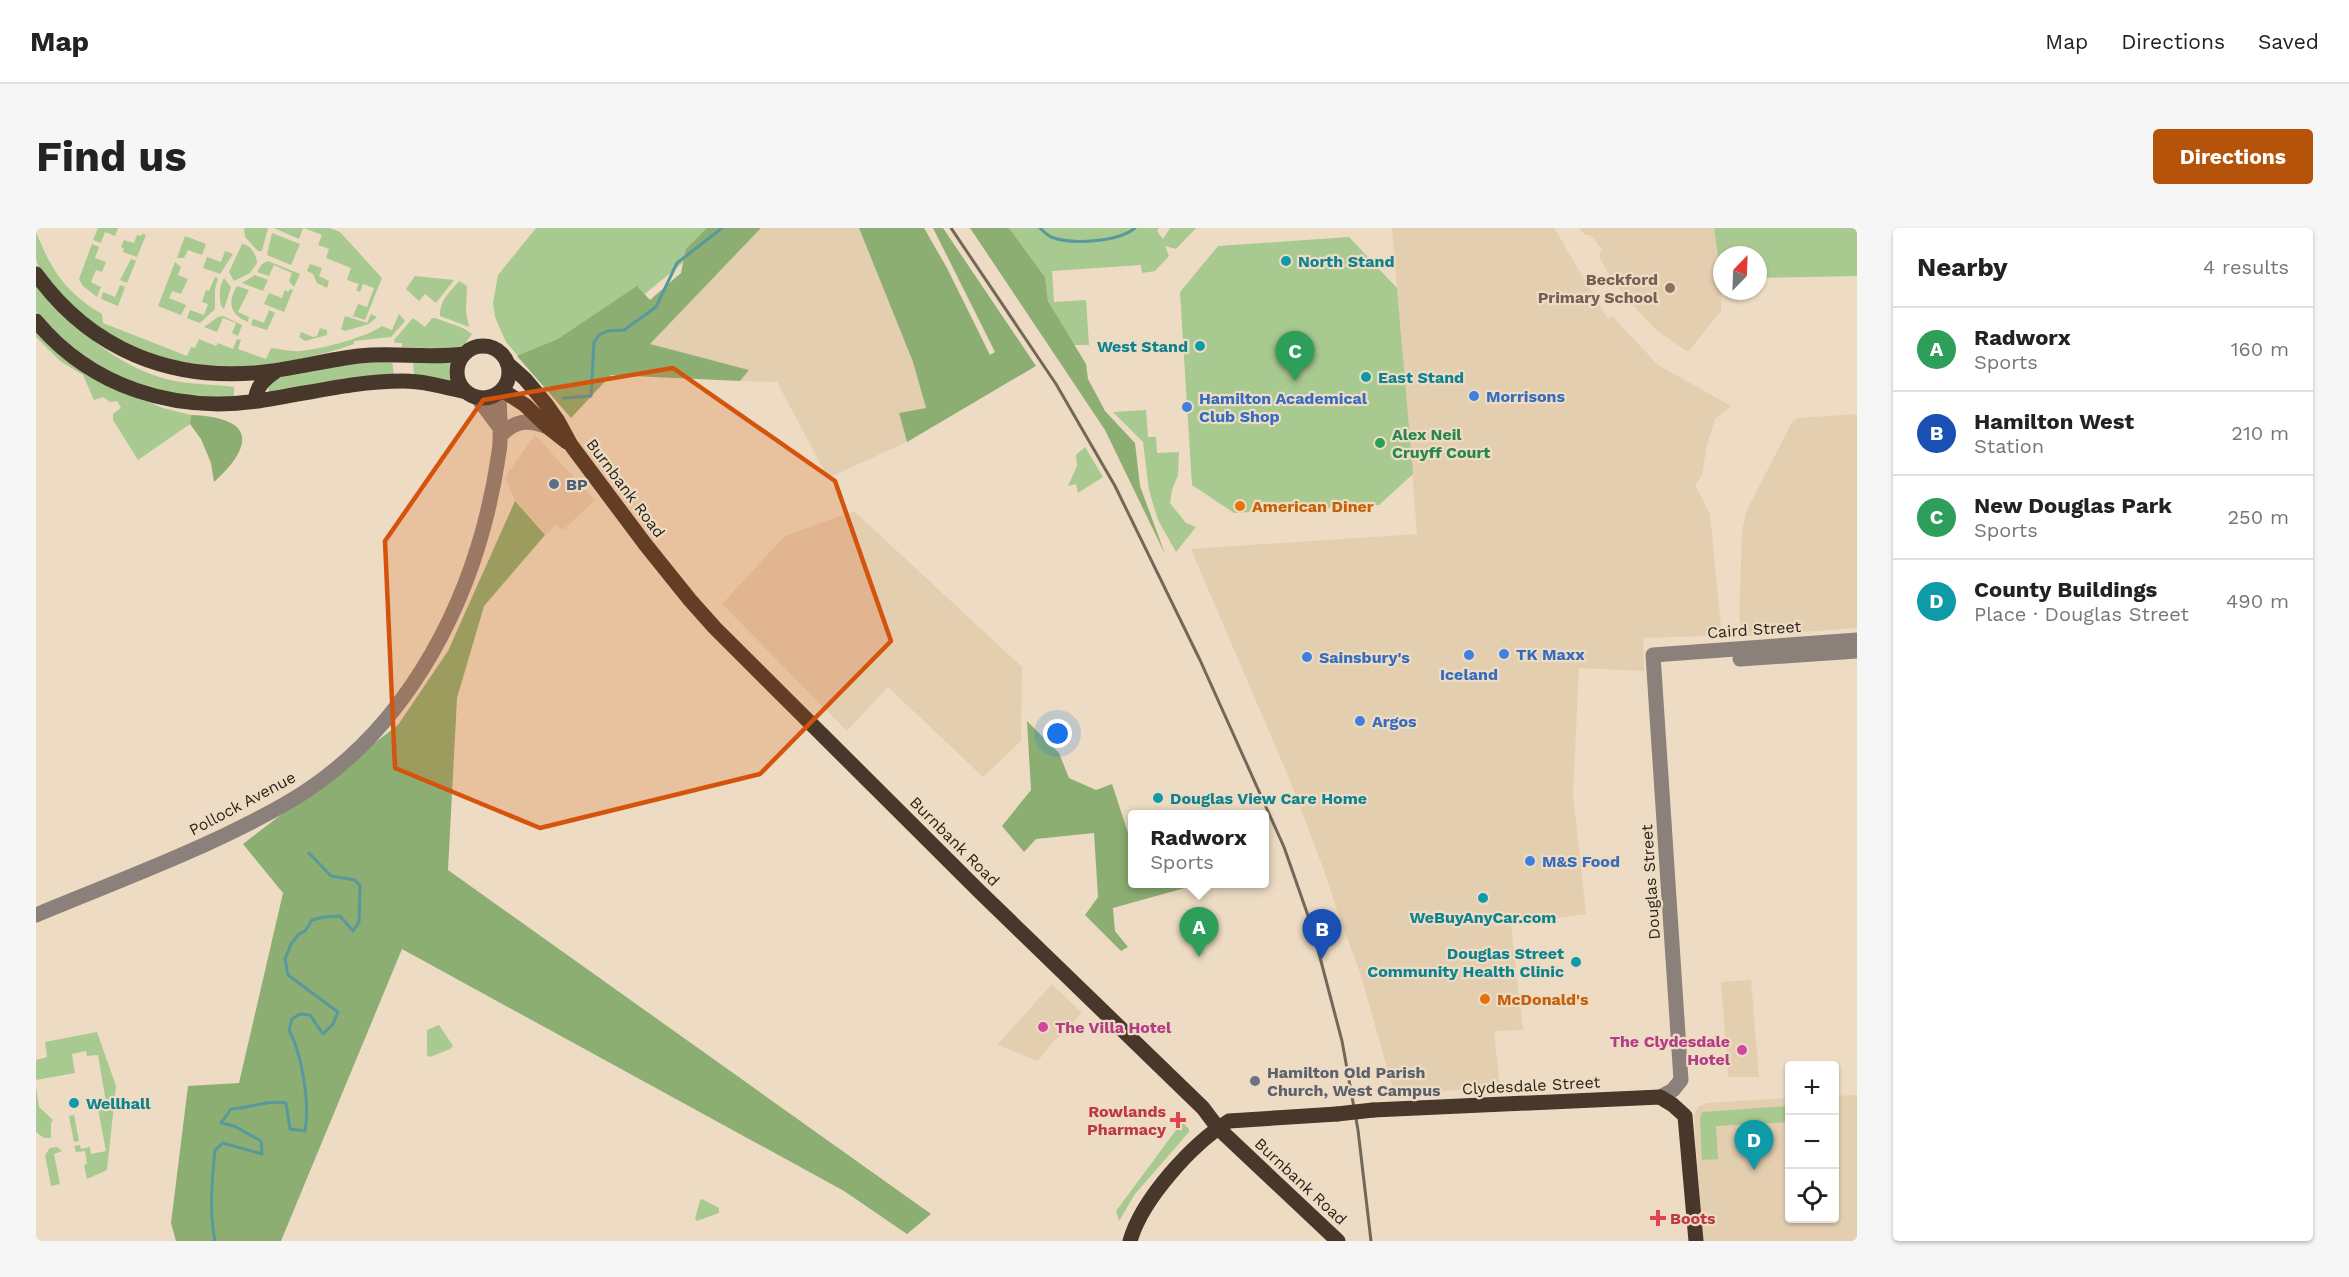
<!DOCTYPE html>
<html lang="en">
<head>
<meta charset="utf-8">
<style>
  body { margin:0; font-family:"Work Sans",sans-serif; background:#f6f6f6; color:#222 }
  .controls { position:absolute; right:18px; bottom:18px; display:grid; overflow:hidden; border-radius:6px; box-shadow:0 2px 4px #0004 }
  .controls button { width:54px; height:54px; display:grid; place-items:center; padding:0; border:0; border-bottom:2px solid #e0e0e0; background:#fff; color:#222; font:30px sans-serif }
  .compass { position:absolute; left:1677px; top:18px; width:54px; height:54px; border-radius:50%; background:#fff; box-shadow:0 2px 4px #0004; rotate:23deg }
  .you { position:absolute; left:1022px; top:506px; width:21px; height:21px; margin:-15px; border:4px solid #fff; border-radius:50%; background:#1a73e8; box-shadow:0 0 0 9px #1a73e833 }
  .badge { display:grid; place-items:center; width:39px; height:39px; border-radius:50%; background:#b45309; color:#fff; font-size:20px; font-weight:700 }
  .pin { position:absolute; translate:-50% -50px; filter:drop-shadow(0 2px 3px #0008) }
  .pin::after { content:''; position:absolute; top:32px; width:21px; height:18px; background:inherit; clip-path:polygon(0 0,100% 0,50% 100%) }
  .popup { position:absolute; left:1092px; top:582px; width:141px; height:78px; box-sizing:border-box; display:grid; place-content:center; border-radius:6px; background:#fff; filter:drop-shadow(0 2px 4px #0005); font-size:20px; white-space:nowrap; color:#767676 }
  .popup b { font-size:22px; color:#222 }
  .popup::after { content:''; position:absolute; left:50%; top:100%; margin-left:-12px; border:12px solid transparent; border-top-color:#fff }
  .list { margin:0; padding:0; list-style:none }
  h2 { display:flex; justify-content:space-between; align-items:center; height:78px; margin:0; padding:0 24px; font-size:26px }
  h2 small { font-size:20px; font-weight:400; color:#767676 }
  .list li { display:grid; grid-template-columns:39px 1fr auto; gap:18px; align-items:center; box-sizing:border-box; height:84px; padding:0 24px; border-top:2px solid #e0e0e0 }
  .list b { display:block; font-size:22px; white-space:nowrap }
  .list p { margin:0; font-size:20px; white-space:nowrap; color:#767676 }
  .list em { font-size:20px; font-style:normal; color:#767676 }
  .icon { flex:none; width:33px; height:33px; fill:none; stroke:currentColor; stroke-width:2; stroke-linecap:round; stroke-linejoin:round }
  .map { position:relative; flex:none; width:1821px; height:1013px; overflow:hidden; border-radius:6px }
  header { display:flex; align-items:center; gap:36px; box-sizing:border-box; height:84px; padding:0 30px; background:#fff; border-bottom:2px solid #e0e0e0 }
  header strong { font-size:28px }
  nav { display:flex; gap:33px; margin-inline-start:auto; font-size:21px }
  .intro { display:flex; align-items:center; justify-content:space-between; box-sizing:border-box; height:144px; padding:0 36px }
  h1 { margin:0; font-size:42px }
  .button { padding:15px 27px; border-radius:6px; background:#b45309; color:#fff; font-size:21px; font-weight:700 }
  main { display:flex; gap:36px; padding:0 36px }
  aside { flex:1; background:#fff; border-radius:6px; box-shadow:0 2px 4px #0004 }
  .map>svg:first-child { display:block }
  .built { fill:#e4ceb0 }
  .green { fill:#a8c98f }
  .forest { fill:#8cae72 }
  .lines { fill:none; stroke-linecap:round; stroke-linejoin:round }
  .stream { stroke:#58999c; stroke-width:3 }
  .minor { stroke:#8c817a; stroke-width:15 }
  .major { stroke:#48372b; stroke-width:15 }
  .rail { stroke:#726859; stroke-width:3 }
  .major-bridge { stroke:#48372b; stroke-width:15 }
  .marked { fill:#d5540d; fill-opacity:0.2; stroke:#d5540d; stroke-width:4.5; stroke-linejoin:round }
  .culture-dot { fill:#0f9aa8; stroke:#eddcc3; stroke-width:2 }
  .education-dot { fill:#8d6e63; stroke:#eddcc3; stroke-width:2 }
  .shop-dot { fill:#3f7fe0; stroke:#eddcc3; stroke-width:2 }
  .leisure-dot { fill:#2e9e5b; stroke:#eddcc3; stroke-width:2 }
  .service-dot { fill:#5c6f8a; stroke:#eddcc3; stroke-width:2 }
  .food-dot { fill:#e8710a; stroke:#eddcc3; stroke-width:2 }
  .hotel-dot { fill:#d1479c; stroke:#eddcc3; stroke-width:2 }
  .worship-dot { fill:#6b7280; stroke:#eddcc3; stroke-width:2 }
  .health-dot { fill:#e0444e; stroke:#eddcc3; stroke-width:2 }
  .labels { text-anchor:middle; stroke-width:4.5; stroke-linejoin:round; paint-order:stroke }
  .culture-label { font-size:16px; font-weight:bold; fill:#0d838f; stroke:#eddcc3; text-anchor:start }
  .education-label { font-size:16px; font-weight:bold; fill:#785e54; stroke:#eddcc3; text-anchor:end }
  .shop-label { font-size:16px; font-weight:bold; fill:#366cbe; stroke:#eddcc3; text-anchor:start }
  .leisure-label { font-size:16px; font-weight:bold; fill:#27864d; stroke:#eddcc3; text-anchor:start }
  .service-label { font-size:16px; font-weight:bold; fill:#4e5e75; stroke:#eddcc3; text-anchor:start }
  .street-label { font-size:16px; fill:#2a231a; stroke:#eddcc3 }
  .food-label { font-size:16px; font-weight:bold; fill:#c56008; stroke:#eddcc3; text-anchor:start }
  .hotel-label { font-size:16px; font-weight:bold; fill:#b23c85; stroke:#eddcc3; text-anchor:start }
  .worship-label { font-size:16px; font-weight:bold; fill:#5b616d; stroke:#eddcc3; text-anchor:start }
  .health-label { font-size:16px; font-weight:bold; fill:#be3a42; stroke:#eddcc3; text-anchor:end }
</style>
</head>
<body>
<header>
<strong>Map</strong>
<nav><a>Map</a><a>Directions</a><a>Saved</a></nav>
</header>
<div class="intro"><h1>Find us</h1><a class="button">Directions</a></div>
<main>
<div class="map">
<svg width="1821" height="1013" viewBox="0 0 1821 1013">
  <rect width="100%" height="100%" fill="#eddcc3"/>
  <!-- built -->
  <path class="built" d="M725,0H823L877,134L890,181L863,185L871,214L792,250L741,154L704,153L713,143L613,116Z
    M1356,0H1518L1572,91L1576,88L1622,137L1695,178L1679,191L1671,216L1666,247L1659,257L1674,286L1685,398L1676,407L1669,408L1607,410L1608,443L1543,440L1537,565L1550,686L1475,697L1487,802L1458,803L1464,858L1359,868L1324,744L1306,697L1287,640L1255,555L1155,321L1381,306Z
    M1543,0H1678L1685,51V83L1652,124L1620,102L1589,69L1570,42L1563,27L1566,21L1554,7H1549Z
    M1821,186V400L1709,408L1703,390L1706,304L1710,284L1756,194L1761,190Z
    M499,207L559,272L527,302L520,297L509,307L479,273L469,249Z
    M818,283L986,439L985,513L947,549L852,459L811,503L686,376L749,308Z
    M1715,752L1723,849H1692L1685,754Z
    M1016,756L1046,785L1015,816L1002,833L961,817Z
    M1821,867V1013H1667L1658,888L1662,879L1671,875L1753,870L1754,990H1798L1799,868Z"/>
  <!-- green -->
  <path class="green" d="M62,0H82L79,8L69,4L65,15L57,12Z
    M208,0H232L226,23H222L209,9Z
    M238,0H267L263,11Z
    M268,0H293L304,4L346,50L329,92L317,88L322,76L331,79L338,60L327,56L324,64L320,62L323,56L311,52L315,40L290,30L293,21L282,17L286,7Z
    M500,0H689L503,153L470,114L459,89L457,75L462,47Z
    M973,0H1123L1121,3L1127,11L1134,0H1160L1140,21L1129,18L1133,28L1119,43L1106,45L1105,37L1016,43L1018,74L1050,72L1053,117H1038L1012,73L1009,49Z
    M1678,0H1821V48L1722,50V27H1686L1685,51Z
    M0,4C16,43 29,64 66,86L67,95L151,128L155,119L159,120L163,111L180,118L182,115L197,121L201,111L205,112L202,121L230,131L235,120C245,121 254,124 264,123C282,122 332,109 346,98L356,102L363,86L369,93L355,109L318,113V116C240,143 151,151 78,108C60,98 44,87 31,71C21,60 3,46 0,31C0,23 0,12 0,4Z
    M236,5L264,16L255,37L231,27Z
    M106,6L110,7L101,29L87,24L88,21L85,19L88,12L98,15L101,7L105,8Z
    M149,8L170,16L166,27L152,22L148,30H141Z
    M1313,9L1361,60L1377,246L1343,277L1198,285L1156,257L1144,64L1182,18Z
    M56,16L63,19L59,30L70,34L66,44L60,42L55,54L65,59L61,69L47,58L43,51Z
    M206,16C214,16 221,27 221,35L214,45L198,53L193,44Z
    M189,23L197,26L184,46L167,40L171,29L185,34Z
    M95,31L100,33L91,55L84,52Z
    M232,33L264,46L258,59L253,53L256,45L238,37L233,48L221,44L226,36Z
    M139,34L145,39L142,47L152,51L145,66L136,63L133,70L150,77L145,87L122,78Z
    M274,36L286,40L283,48L293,53L291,60L281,55L277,46L271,43Z
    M219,47L232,52L227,63L206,55Z
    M379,48L418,52L400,75L389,66L383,73L370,61Z
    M179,49L182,50L179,61V81L164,95L151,90L154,82L168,87L172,76L166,74L170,62L173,63Z
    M188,50L195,59L188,81L185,78C183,68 183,59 188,50Z
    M423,53L431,58L430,84L433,99L404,88C403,73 414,64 423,53Z
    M0,57C37,97 79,139 134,152C155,157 177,156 198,159V169L141,167L85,150L43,125L11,96L0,83Z
    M84,57L89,59L82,78L65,71L67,64L79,69Z
    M201,58L213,62L202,84L213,89L212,94C194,87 191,74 201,58Z
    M254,61L257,62L248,84L228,76L233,65L246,70L249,62L252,64Z
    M233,82L239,85L231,102L215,97L217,91L228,95Z
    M335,86L341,89L333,96L309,103L305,101L309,88L331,95Z
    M187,88L206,97L202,108L196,105L200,95L187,90L181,104L168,99L182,89Z
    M377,90L389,99L396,90H399L427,100L436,106L429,116L418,121L366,119V115H359L358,112Z
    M284,100L291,102V107L269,113L263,109L265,104L277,109L281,108Z
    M0,103L71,157L127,180L155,187L154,196L102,232L77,192V186L85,180L81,173L74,174L67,169L58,172L47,147L24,133L0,109Z
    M356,132L358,147L233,165L231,155L239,149L327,134Z
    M377,132L415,134L413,144L415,154L378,148Z
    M1110,182L1112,209H1120L1121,225L1143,224L1142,247L1136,262L1134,275L1150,295L1160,299L1140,324L1122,292L1113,262L1107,214L1077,184Z
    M1049,219L1067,249L1042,265L1040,256L1032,258L1041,238L1040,227Z
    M403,797L417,818L414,821L394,829L391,827V802Z
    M61,804L80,858L71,942L51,951L48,937L51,936L49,923L40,924L38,918L44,917L45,921L54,919L55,926L70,923L61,876L70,874L62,827L51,828L50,823L36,826L39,845L0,852V832L11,829L9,814Z
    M0,859L3,879L17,892L15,895V910H8L0,904Z
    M1753,878V894L1680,898L1682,931L1666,932L1664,890L1666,884Z
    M38,887L43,913L38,914L33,888Z
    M1146,894L1153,901V904L1099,966L1083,993L1080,983Z
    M21,919L26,923L18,926L24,956L15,958L9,927L14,920Z
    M666,971L683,980V985L661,993L659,991L664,972Z"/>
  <!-- forest -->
  <path class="forest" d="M671,0H725L614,116L713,142L704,153L575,147L535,190L481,128L522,111L601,58L614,72L645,45L650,21Z
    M823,0H888L911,40L954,127L959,124L897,0H907L1000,138L871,214L863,185L890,180L877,134Z
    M934,0H973L1009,49L1012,73L1050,136L1052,151L1069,183L1099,215L1104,258L1129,326L1069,202Z
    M155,187C215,189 222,214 178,254L175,235L165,211L154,196Z
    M479,273L509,307L448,378L421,470L412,642L895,986L871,1006L808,963L366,721L245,1013H140L135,995L152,858L203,855L247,665L207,616L362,497L412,423Z
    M991,493L1023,525L1033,550L1060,562L1076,556L1097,620V656H1163L1077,680L1079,703L1092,719L1085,723L1049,687L1062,669L1058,605L1000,611L988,624L966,598L995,562Z"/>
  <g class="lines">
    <!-- stream -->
    <path class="stream" d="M1004,0C1007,3 1011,7 1015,9C1036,17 1082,14 1099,0
      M527,170L555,168L558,114L563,107L571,103L588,102L620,79L641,35L686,0
      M179,1013C173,982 176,953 179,922L187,915L226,926L225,913L198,898L185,895L195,881C216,880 228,872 250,875L254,901L269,903C274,876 266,826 253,802L256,791L264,786L274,787L287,806L297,796L302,784L252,747L249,731L255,716L263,706L269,703L276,692L288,689L304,688L317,703L323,694L324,658L319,652L295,648L273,625"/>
    <!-- minor -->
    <path class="minor" d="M441,169L464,200
      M464,208C479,192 492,191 512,199
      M1704,431L1821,423
      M0,687C84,652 170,621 249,576C375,504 443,364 463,224C466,205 463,184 463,165
      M1624,869L1637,862L1645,852L1617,427L1821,412"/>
    <!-- major -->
    <path class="major" d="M0,46C55,122 135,154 228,144C260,140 291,132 323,128C358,124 393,131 428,126
      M0,93C55,159 138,185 222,173C270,166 317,153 367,153C388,153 409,159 430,164
      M421 144a26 26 0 1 1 52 0a26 26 0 1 1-52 0Z
      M471,135L489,151L510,176L522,193L535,217L609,316L654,372L679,400L943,663L1167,880L1182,900L1302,1013
      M466,162L489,177L512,199L531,214
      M219,173C221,158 227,152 240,143
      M1337,882L1624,869L1637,877L1649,888L1660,1013
      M1094,1013C1106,971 1156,916 1193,893L1301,886"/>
    <!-- rail -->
    <path class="rail" d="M915,0L1020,156L1079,258L1164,432L1248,619L1276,699L1306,813L1322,902L1335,1013"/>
    <!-- major-bridge -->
    <path class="major-bridge" d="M1301,886L1337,882"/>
  </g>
  <!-- marked area -->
  <path class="marked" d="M637,140L799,253L855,413L724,546L504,600L359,540L349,313L447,172Z"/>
  <!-- markers -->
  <g class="culture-dot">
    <circle cx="1250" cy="33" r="6"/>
    <circle cx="1164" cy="118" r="6"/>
    <circle cx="1330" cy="149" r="6"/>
    <circle cx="1122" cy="570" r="6"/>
    <circle cx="1447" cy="670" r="6"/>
    <circle cx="1540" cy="734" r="6"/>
    <circle cx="38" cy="875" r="6"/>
  </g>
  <circle class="education-dot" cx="1634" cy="60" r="6"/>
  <g class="shop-dot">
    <circle cx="1438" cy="168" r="6"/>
    <circle cx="1151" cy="179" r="6"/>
    <circle cx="1468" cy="426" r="6"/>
    <circle cx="1433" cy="427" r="6"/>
    <circle cx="1271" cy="429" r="6"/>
    <circle cx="1324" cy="493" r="6"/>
    <circle cx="1494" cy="633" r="6"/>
  </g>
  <circle class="leisure-dot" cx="1344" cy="215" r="6"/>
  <circle class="service-dot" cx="518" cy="256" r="6"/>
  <g class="food-dot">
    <circle cx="1204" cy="278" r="6"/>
    <circle cx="1449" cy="771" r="6"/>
  </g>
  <g class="hotel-dot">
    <circle cx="1007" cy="799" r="6"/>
    <circle cx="1706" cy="822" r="6"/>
  </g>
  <circle class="worship-dot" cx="1219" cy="853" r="6"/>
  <g class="health-dot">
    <path d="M1139 883h6v6h6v6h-6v6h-6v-6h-6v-6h6z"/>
    <path d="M1619 981h6v6h6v6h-6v6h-6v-6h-6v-6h6z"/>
  </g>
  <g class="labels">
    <!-- culture labels -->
    <g class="culture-label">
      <text x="1262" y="39">North Stand</text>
      <text x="1152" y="124" text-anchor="end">West Stand</text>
      <text x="1342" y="155">East Stand</text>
      <text x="1134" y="576">Douglas View Care Home</text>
      <text x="1447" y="695" text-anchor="middle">WeBuyAnyCar.com</text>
      <text x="1528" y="731" text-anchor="end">Douglas Street<tspan x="1528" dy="18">Community Health Clinic</tspan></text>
      <text x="50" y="881">Wellhall</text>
    </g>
    <!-- education labels -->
    <g class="education-label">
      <text x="1622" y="57">Beckford<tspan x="1622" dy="18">Primary School</tspan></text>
    </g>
    <!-- shop labels -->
    <g class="shop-label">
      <text x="1450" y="174">Morrisons</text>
      <text x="1163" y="176">Hamilton Academical<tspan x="1163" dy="18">Club Shop</tspan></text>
      <text x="1480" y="432">TK Maxx</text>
      <text x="1283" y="435">Sainsbury's</text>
      <text x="1433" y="452" text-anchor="middle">Iceland</text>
      <text x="1336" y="499">Argos</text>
      <text x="1506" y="639">M&amp;S Food</text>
    </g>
    <!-- leisure labels -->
    <g class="leisure-label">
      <text x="1356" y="212">Alex Neil<tspan x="1356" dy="18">Cruyff Court</tspan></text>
    </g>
    <!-- service labels -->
    <g class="service-label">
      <text x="530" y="262">BP</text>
    </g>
    <!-- street labels -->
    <g class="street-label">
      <text transform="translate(590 260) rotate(53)" y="6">Burnbank Road</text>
      <text transform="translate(1718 401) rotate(-4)" y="6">Caird Street</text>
      <text transform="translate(206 575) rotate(-28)" y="6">Pollock Avenue</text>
      <text transform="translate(919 613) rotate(45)" y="6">Burnbank Road</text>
      <text transform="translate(1614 654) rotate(-94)" y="6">Douglas Street</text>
      <text transform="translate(1495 857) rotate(-3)" y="6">Clydesdale Street</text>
      <text transform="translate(1265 953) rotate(43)" y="6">Burnbank Road</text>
    </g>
    <!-- food labels -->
    <g class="food-label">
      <text x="1216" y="284">American Diner</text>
      <text x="1461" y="777">McDonald's</text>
    </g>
    <!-- hotel labels -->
    <g class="hotel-label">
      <text x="1019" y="805">The Villa Hotel</text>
      <text x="1694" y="819" text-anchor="end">The Clydesdale<tspan x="1694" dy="18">Hotel</tspan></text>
    </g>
    <!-- worship labels -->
    <g class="worship-label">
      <text x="1231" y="850">Hamilton Old Parish<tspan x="1231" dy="18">Church, West Campus</tspan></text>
    </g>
    <!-- health labels -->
    <g class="health-label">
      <text x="1130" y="889">Rowlands<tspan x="1130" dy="18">Pharmacy</tspan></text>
      <text x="1634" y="996" text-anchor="start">Boots</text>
    </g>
  </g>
</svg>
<div class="controls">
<button>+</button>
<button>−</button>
<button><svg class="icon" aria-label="locate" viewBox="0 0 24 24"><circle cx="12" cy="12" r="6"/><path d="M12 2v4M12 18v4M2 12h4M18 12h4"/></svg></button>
</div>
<svg class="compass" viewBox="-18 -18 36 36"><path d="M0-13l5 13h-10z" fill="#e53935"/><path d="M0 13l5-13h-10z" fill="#767676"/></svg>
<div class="you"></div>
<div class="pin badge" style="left:1163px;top:729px;background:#2e9e5b">A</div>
<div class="popup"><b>Radworx</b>Sports</div>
<div class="pin badge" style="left:1286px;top:731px;background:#1a4fb4">B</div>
<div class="pin badge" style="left:1259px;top:153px;background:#2e9e5b">C</div>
<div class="pin badge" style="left:1718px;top:942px;background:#0f9aa8">D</div>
</div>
<aside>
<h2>Nearby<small>4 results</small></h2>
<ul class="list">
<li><span class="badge" style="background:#2e9e5b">A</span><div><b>Radworx</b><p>Sports</p></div><em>160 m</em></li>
<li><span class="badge" style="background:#1a4fb4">B</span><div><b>Hamilton West</b><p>Station</p></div><em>210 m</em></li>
<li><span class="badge" style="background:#2e9e5b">C</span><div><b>New Douglas Park</b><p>Sports</p></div><em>250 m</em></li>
<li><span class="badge" style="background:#0f9aa8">D</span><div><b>County Buildings</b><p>Place · Douglas Street</p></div><em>490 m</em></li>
</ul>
</aside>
</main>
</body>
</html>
